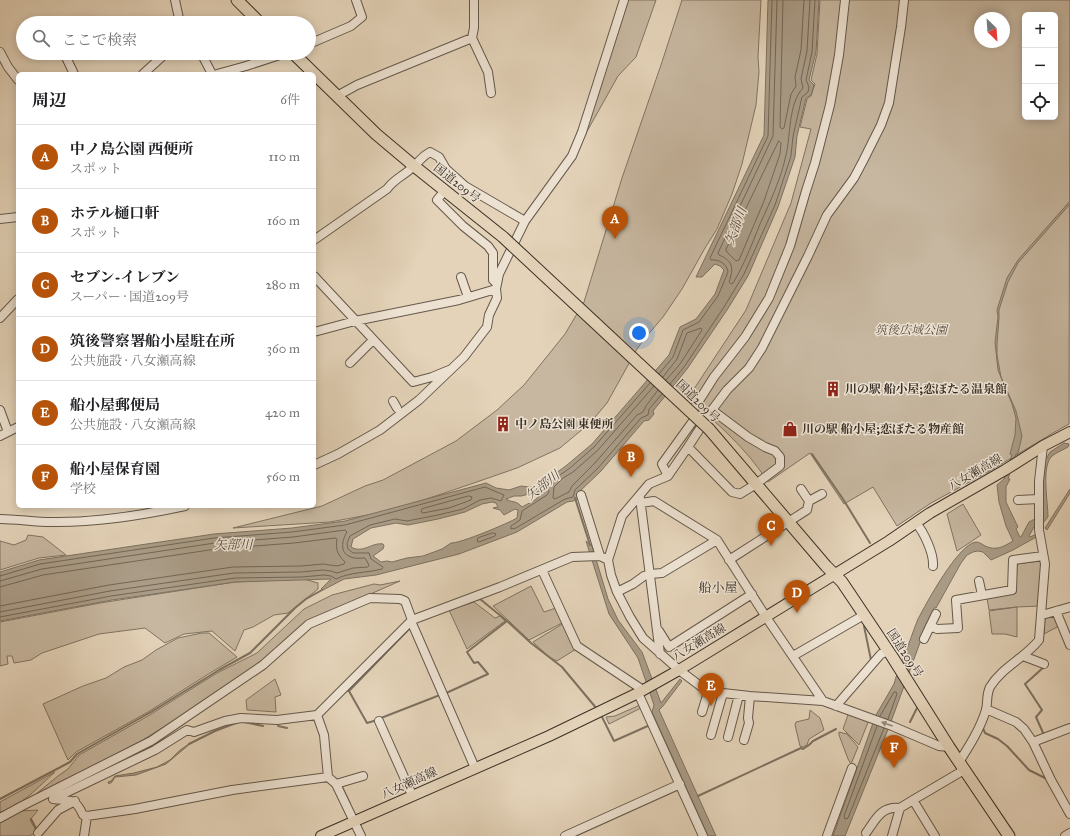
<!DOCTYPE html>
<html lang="ja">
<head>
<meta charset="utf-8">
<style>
  body { margin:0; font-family:"IM FELL Great Primer","Noto Serif JP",serif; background:#f2f2f2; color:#202124 }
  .controls { position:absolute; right:12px; top:12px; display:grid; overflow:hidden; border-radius:6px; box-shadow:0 2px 10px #0003 }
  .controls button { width:36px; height:36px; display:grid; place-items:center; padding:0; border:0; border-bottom:1px solid #e0e0e0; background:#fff; color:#202124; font:20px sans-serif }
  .compass { position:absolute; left:974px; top:12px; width:36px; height:36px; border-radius:50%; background:#fff; box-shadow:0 2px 10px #0003; rotate:155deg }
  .you { position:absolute; left:639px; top:333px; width:14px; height:14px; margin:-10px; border:3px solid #fff; border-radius:50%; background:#1a73e8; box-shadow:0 0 0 6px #1a73e833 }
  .badge { display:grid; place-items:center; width:26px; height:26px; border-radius:50%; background:#b45309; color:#fff; font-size:13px; font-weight:700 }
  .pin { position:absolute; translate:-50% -33px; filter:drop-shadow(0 1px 2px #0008) }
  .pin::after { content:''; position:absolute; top:21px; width:14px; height:12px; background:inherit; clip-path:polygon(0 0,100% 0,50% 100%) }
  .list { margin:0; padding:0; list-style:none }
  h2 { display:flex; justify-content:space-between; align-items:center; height:52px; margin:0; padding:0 16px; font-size:17px }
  h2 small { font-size:13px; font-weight:400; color:#757577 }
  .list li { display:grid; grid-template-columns:26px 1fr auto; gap:12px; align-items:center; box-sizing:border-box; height:64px; padding:0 16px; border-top:1px solid #e0e0e0 }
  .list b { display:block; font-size:15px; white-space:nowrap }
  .list p { margin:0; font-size:13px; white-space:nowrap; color:#757577 }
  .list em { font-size:13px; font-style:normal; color:#757577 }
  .icon { flex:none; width:22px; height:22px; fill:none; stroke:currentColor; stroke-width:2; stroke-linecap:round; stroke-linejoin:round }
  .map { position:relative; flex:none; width:1070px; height:836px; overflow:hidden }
  .search { position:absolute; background:#fff; box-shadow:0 2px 10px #0003; left:16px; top:16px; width:300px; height:44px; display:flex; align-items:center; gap:10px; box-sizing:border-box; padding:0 14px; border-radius:22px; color:#757577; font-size:15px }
  .panel { position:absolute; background:#fff; box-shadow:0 2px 10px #0003; left:16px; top:72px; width:300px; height:436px; border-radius:6px }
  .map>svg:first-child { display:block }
  .green { fill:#c7b7a0; stroke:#807463; fill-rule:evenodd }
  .water { fill:#aa9c87; stroke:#7d7160; fill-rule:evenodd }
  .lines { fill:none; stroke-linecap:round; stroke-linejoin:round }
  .shore { stroke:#726656; stroke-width:1 }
  .stream { stroke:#7d7160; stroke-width:2 }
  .minor-casing { stroke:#64594b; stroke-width:10 }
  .major-casing { stroke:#3a3026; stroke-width:12 }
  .highway-casing { stroke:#3a3026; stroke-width:13 }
  .minor { stroke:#ede2d2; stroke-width:8 }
  .major { stroke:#e4d3b9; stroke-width:10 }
  .highway { stroke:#e4d3b9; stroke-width:11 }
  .highway-bridge-casing { stroke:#3a3026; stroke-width:13; stroke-linecap:butt }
  .highway-bridge { stroke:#e4d3b9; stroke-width:11 }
  .oneway { fill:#94897c }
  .labels { text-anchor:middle; stroke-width:3; stroke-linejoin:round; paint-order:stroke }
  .street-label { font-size:12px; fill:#3a3026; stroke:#ede2d2 }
  .park-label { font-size:12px; font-style:italic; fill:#564b3e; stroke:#ede2d2 }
  .poi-label { font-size:12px; font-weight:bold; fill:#3a3026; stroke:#ede2d2; text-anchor:start }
  .water-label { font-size:13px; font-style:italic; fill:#564b3e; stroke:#ede2d2 }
  .neighbourhood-label { font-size:13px; fill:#3a3026; stroke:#ede2d2 }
</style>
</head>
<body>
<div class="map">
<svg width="1070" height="836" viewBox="0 0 1070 836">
  <rect width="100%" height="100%" fill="#e4d3b9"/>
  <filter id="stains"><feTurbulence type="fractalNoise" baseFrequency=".005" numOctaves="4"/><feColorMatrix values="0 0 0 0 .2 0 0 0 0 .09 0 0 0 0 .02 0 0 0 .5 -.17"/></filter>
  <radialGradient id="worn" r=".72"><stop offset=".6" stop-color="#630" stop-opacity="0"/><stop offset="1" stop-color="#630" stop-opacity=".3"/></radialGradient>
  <!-- green -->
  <path class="green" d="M625,0H656L636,57L618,76L585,135Z
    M682,0H761L758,57L759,72L756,105L742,164L732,194L717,229L705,248L682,289L663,317L645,338L637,349L607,403L590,423L560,448L517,468L468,485L394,510L330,522L233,528L322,506L365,486L383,480L456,441L497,410L524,385L565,334L584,302L622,178L662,62Z
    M820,0H1070L1069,424L1053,433L993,469L931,503L897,526L873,487L844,504L810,453L768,482C747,449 717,423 688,398L746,310L791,203L811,129L800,127L807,99L811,96L815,84L811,80L817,54ZM1025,15H1055V117H1025ZM980,18H1004V42H980Z
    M963,504L981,535L957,551L947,514Z
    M28,535L43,537L66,555L39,558L0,570V541L14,545L26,540Z
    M1039,561L1042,564L1040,606L1017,607L989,610L987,598L1016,593L1017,564Z
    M304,579L318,583V589L288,613L274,615L253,627L244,630L235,651L212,631L184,634L165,643L145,628L99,634L42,653L31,660L14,663L12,656H7L8,664L0,666V622L100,603L235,582Z
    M400,581L309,621L255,667L195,708L141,741L35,796L36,794L58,776L68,769L79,755L148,716L217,673L257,653L304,609L332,595L374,584L380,585Z
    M531,586L544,612L556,608L564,622L529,640L493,606Z
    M474,602L495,618L500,616L505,621L467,649L449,610Z
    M1017,607V637L1005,634H992L989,611Z
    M1051,615L1055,616L1059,626L1044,634L1045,618Z
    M564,623L576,649L557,661L549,657L533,642Z
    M202,633H209L237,657L210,673L148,712L76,752L68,760L43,704L83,686L106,678L124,667L142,660L156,650L178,638Z
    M275,679L281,695L275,697L276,712L247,710L246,700Z
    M640,705L641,708L609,724L606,717L615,716Z
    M810,710L820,718L824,730L809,739L807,745L803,747L800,746L795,725L796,722L809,719Z
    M849,712L869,720L859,745L843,729Z
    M839,732L847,734L858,747L851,764L848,759L839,735Z
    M55,772C39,786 21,807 0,812V802Z
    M38,810L30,820L37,832L29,836H0V823L20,811Z"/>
  <!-- water -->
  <path class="water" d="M768,0H819L816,52L809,80L814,85L811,95L806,98L797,136L795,157L778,207L748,276L727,310L687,369L653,411L654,414L649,420L644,421L601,471L578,493V499L573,501L567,502L517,532L459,554L376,575L344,579L323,590L321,589L331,579L235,582L112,600L0,621V572L39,560L214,534L292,528L345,521L486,483L496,488L509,490L521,486L536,488L567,465L592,444L669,355L680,327L696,319L715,294L724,270L720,266L715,264L702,277H696L764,135ZM546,490L535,500L522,507C516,500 512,503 506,499L514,496H521ZM492,502L496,503L498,507L493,508L500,510L504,515L515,509L518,510L517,518C509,523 459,544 451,543L442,549L423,556L407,558L392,562L387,561L381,562L373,556L383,549L384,546L383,544C372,542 363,554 351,547L353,539L371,528L396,523L408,525L438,519L465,512L482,504Z
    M1070,201V204L1018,263L1008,282L999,310V318L997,344V355L1001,377L1016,411L1022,436L1018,453L1016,454L1008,479H1010L1006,487V502L1018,527L1016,529L1020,537H1021L1029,522L1035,519L1043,464L1050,452L1064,443L1069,444L1068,447C1063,450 1057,452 1052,456C1041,466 1048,503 1048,517L1043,523L1035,525L1029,536L1030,537L1037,534L1038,536L1013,550L991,560L983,552L978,551L973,552L967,555L961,563L936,608H934L921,640L889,727L845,836H833L873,723L872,722L894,684L901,661L904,657C909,644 913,631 918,619C926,604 958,544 976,542C979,542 982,544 985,546C996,551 1003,547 1013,541L1006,526L999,502L997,485L1004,479L1012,455L1010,454L1015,435L1016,418L1012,404L998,370L995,342L998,317L997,310L1007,278L1018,260Z
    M1070,489V493L1047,530L1045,528Z
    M586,541L592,546L608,599L618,620L642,652L661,703L680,679L682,681L663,706L659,710L716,836H708L652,712L654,705L638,658L609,614Z
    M190,743H191L166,764L136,775L115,777L112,782L109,784L108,782L111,781L115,776L134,773L157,767L170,760L179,751Z"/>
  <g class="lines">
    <!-- shore -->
    <path class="shore" d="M777,0L773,136L718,253L719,255C733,261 734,268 729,282L731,284L733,283C744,265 752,244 760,224C770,202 781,179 786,155C791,135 788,104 803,88L801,79L807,51L810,0
      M783,0L780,127L782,129L784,128L791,94L796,86L795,77L801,50L804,0
      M779,141L781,143L780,154L764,201L739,260L736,261L727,252L726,250Z
      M659,374L673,357L683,330L699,322L718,296L728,272C727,264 719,259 711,260L710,258L768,136L772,0
      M663,377L677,359L687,333L701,328L702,330L680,364L666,380
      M650,383L594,447L570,468L560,475L547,485L549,492L547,495L522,511L520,520L511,526V529L516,528L565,499L573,497L575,490L598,468L641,418L648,415L649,409L662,394
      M670,384L684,367L724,307L744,274L775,205L791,156L793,136L802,97L808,92L809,87L806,80L812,52L815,0
      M654,386L598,450L573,472L563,478L554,487L553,498L555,499L569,492L572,486L594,464L637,415L643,412L646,406L658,390
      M469,496L472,497L471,500L449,508L423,513L421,512L422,509Z
      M493,533L496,534L495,536L479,542L477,541L478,538Z
      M0,576L40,564L214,538L292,532L345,525L485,487L504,495L501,501L491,498L480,500L463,509L438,515L407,521L395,519L370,525L350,536L347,543L348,549L353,553H369L371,559L383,567L382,569C366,573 350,572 336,579L331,576L324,575L302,577L235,578L111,596L0,617
      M0,581L42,569L215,543L293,537L345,530L347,532C342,540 339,553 351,557C355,559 360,558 365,558L369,565L368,567L353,568L337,573L331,571L323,570L301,572L234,573L110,591L0,612
      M0,587L43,575L216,549L294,543L335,538L337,539C335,550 338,555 345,562L344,564L337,566L323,564L301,566L233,567L109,585L0,606
      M880,716L894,692H896L897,694L888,719
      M877,726L844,816L845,819L848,818L884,728"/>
    <!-- stream -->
    <path class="stream" d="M812,454L843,499L870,543
      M575,498L590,545
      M477,600L480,599L507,621
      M864,626L871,660
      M347,691H349L367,723L377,720
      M349,691L411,627
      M444,694L488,674L478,662L474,663L467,652L507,621L531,643L562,667L597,709
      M601,715L614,741L650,725
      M381,718L440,695
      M244,722L263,726
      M910,722L917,708
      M278,726L287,728
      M983,728L985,733L998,739L1007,746L1029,770L1047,779
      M1044,735L1036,717L1042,710L1025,684L1045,666
      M189,744L215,731L236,723
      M341,785L350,804
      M698,796L801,748L803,749L809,745L813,741L836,729
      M0,799L70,762L77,754L151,712L219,670L250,653L295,608L306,599L322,590
      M31,819L37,830
      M575,836L677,790"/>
    <!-- minor casing -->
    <g class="minor-casing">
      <path id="minor" d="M175,0L180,23
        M904,0L901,27L889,103L881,125L863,161L854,178L827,215L808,256L762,348L749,368L727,390L712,410L688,447L668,476L649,484L622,516L608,560L611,575L617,592L630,617L643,638L679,670L703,688L723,693L750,696L823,701L892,726L939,746L949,747
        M472,38L488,72L491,93
        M309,44L351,26L362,17L356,0
        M0,52L8,67L18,80
        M64,53L74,74
        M201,53L212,74
        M143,74L166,53
        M217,74L246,66L286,53
        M337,96L357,85L472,38L474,28V0
        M441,195L437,200L463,226L488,246L493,253V280L495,282
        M0,219L18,217
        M314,240L387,189C394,179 405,175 414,166C421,160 421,157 430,152L439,157L446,169L465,186L525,221
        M314,276L413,382L432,377L449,370
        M461,277L468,297
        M0,318L18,299
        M314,332L355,321L459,300L496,289
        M350,363L373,340
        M393,401L397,408
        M695,407L714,377L745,337L769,298L790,246L806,191L815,163L830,105L839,55L845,0
        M0,410L8,432
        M0,436L18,427
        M688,447L732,492L740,494L756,484L780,466V457L775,451L765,447L748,437L712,410
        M314,465L338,454L380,430L419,400L464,357L487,327L489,315L497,298L496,289L499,274L525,221L572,156L582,132L624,0
        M668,476L662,464L693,421
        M801,489L809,501L822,494
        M581,495L600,556
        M640,498L660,654
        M1018,500L1039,499
        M641,503L654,501L717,540L766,617L823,701
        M0,519C19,519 39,523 58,522C101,522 143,515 185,506
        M916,523C924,532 934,554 933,566
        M729,560L807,510L809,501
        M542,570L577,646L643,690
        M979,581L982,595
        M617,592L633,584L644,576L650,574L662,573L717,540
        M1056,611L1070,645
        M1042,615L1070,607
        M411,621L475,768
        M930,626L937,629L958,628L956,600L1012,590L1013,560L1043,556
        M659,631L669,647L752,594
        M924,639L936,614
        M793,656L864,615
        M1023,656L1044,664
        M638,693L703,836
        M836,706L881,654L888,651
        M986,709L1016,722L1024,729L1033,742L1051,780L1070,814
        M702,712L709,689
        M317,715L324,735L328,777L336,784L361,836
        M379,721L412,795
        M711,735L723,693
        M728,737L739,695
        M744,740L749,723L748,718L750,696
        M1033,742L1070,728
        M959,762C970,745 980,729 986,710C988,702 986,695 990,687C1002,667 1025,658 1039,640L1045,564L1039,530V481L1043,446
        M336,784L363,776
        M53,799L155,750L187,730L194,732L225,721L241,718L277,720L317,715L412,620L500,587L572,557L600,556L608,560
        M53,799C71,801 75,797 83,815L87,816L135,809L232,790L328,777
        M913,800L935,836
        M0,818L22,806L151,741L263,665L309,624L370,598L400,599L405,601L412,620
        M38,833L58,810L75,801
        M866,833C876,819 881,806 900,808
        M84,836L87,816
        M565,836L680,784
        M827,836L852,768
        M892,836L900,808L913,800L964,770
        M1065,836L1070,833"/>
    </g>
    <!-- major casing -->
    <g class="major-casing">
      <path id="major" d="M321,836L549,736L638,693L679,670L889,541L930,513L1005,470L1043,446L1070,432"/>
    </g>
    <!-- highway casing -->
    <g class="highway-casing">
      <path id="highway" d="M237,0L260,23
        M293,53L376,134L414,166L503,237
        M709,429L826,566L842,582L893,658L949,747L1009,836"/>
    </g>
    <!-- minor -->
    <use href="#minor" class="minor"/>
    <!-- major -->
    <use href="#major" class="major"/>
    <!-- highway -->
    <use href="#highway" class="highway"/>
    <!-- highway-bridge casing -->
    <g class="highway-bridge-casing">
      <path id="highway-bridge" d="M503,237L709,429"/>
    </g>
    <!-- highway-bridge -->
    <use href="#highway-bridge" class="highway-bridge"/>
  </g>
  <!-- one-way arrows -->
  <defs><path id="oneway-solid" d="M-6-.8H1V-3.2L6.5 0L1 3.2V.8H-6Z"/></defs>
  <use class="oneway" href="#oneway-solid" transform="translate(887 724) rotate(-160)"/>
  <!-- icons -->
  <defs>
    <g id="building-bare" transform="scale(1.2)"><path d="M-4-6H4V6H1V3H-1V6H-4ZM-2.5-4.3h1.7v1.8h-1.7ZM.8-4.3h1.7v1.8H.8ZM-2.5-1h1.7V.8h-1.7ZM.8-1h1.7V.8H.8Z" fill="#8f2418" stroke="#ede2d2" stroke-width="2.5" paint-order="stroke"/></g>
    <g id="shop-bare" transform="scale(1.2)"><path d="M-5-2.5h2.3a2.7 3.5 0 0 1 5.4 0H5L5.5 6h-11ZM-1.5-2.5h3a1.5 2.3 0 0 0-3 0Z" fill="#8f2418" stroke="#ede2d2" stroke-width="2.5" paint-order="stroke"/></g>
  </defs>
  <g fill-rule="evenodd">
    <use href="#building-bare" x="833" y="389"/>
    <use href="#building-bare" x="503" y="424"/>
    <use href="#shop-bare" x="790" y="429"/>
  </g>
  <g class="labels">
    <!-- street labels -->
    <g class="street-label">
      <text transform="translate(457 183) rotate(38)" y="4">国道209号</text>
      <text transform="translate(698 401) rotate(44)" y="4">国道209号</text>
      <text transform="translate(975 472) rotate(-30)" y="4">八女瀬高線</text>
      <text transform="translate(699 642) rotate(-31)" y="4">八女瀬高線</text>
      <text transform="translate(905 653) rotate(57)" y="4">国道209号</text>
      <text transform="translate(409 783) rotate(-24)" y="4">八女瀬高線</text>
    </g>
    <!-- park labels -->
    <g class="park-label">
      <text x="911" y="334">筑後広域公園</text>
    </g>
    <!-- poi labels -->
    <g class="poi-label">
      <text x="845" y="393">川の駅 船小屋;恋ぼたる温泉館</text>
      <text x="515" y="428">中ノ島公園 東便所</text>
      <text x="802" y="433">川の駅 船小屋;恋ぼたる物産館</text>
    </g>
    <!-- water labels -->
    <g class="water-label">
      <text transform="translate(735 226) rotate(-70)" y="5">矢部川</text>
      <text transform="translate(542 485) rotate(-38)" y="5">矢部川</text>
      <text x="233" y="549">矢部川</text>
    </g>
    <!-- neighbourhood labels -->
    <g class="neighbourhood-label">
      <text x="718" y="592">船小屋</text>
    </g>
  </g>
  <rect width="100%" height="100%" filter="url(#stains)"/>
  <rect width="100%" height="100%" fill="url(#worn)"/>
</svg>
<div class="controls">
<button>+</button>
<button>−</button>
<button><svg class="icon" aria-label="locate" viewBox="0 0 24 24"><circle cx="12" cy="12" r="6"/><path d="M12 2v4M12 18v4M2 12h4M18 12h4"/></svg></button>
</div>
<svg class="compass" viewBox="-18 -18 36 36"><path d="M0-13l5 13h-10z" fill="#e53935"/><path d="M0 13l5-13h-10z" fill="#757577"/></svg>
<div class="you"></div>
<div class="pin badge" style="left:615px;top:239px">A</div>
<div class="pin badge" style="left:631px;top:477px">B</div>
<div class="pin badge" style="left:771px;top:546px">C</div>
<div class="pin badge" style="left:797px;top:613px">D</div>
<div class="pin badge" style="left:711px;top:706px">E</div>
<div class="pin badge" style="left:894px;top:768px">F</div>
<div class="search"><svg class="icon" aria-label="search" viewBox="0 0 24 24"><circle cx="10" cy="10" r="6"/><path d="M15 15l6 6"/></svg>ここで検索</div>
<section class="panel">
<h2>周辺<small>6件</small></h2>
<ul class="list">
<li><span class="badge">A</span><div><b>中ノ島公園 西便所</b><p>スポット</p></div><em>110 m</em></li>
<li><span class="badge">B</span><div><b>ホテル樋口軒</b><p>スポット</p></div><em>160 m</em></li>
<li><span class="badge">C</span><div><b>セブン-イレブン</b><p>スーパー · 国道209号</p></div><em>280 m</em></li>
<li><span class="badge">D</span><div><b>筑後警察署船小屋駐在所</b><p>公共施設 · 八女瀬高線</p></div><em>360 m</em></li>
<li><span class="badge">E</span><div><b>船小屋郵便局</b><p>公共施設 · 八女瀬高線</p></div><em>420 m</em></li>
<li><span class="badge">F</span><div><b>船小屋保育園</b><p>学校</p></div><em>560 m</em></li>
</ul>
</section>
</div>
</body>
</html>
